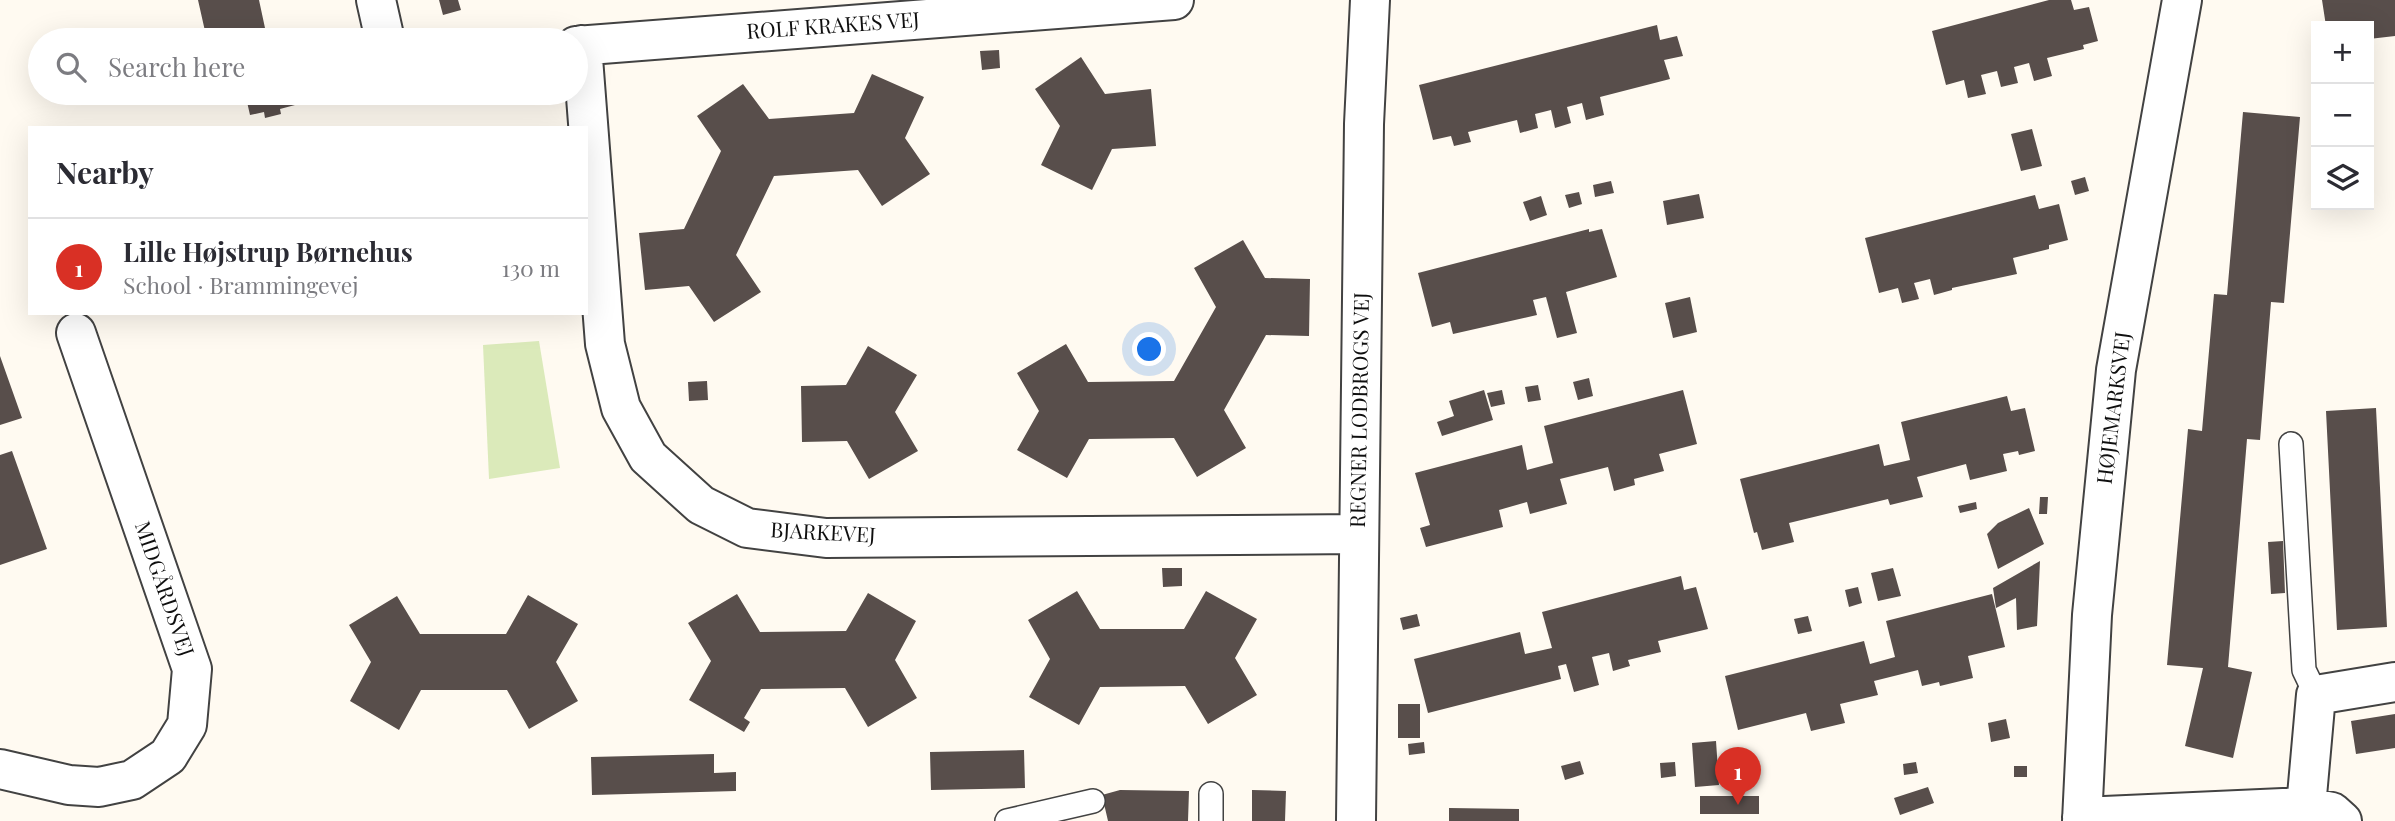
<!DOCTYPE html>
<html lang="en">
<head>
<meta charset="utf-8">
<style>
  body { margin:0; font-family:"Playfair Display",serif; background:#f2f2f3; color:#2b2b33 }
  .controls { position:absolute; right:21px; top:21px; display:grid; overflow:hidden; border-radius:0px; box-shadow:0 7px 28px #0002 }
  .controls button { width:63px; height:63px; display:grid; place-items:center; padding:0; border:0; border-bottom:2px solid #e1e1e2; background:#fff; color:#2b2b33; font:35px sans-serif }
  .you { position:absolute; left:1150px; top:350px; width:24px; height:24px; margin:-18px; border:5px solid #fff; border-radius:50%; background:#1a73e8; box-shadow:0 0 0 10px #1a73e833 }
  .badge { display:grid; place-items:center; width:46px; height:46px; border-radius:50%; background:#d93025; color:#fff; font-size:23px; font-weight:700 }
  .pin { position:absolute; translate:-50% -58px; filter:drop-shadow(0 2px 4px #0008) }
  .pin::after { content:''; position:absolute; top:37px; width:24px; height:21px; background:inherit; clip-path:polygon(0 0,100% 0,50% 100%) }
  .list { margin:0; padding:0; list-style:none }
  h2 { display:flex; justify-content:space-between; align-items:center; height:91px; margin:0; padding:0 28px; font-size:30px }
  h2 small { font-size:23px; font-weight:400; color:#7c7c81 }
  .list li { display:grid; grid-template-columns:46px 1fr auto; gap:21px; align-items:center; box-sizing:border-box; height:98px; padding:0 28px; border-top:2px solid #e1e1e2 }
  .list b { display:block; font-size:26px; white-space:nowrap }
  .list p { margin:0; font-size:23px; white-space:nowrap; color:#7c7c81 }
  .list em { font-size:23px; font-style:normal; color:#7c7c81 }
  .icon { flex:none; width:38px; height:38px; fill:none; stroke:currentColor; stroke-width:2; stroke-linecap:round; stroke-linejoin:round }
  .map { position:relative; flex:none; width:2395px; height:821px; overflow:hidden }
  .search { position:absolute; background:#fff; box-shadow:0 7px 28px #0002; left:28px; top:28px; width:560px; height:77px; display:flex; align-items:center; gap:18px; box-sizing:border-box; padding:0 24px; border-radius:38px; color:#7c7c81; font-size:26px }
  .panel { position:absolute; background:#fff; box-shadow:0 7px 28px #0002; left:28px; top:126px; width:560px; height:189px; border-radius:0px }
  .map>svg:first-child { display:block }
  .green { fill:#dbeaba }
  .building { fill:#584e4b }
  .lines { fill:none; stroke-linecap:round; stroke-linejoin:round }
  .service-casing { stroke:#424242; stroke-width:26 }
  .minor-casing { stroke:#424242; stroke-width:42 }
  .service { stroke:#fff; stroke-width:23 }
  .minor { stroke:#fff; stroke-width:38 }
  .labels { text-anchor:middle; stroke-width:7; stroke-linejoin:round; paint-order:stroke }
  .street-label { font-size:21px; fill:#0f0f0f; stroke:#fff }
</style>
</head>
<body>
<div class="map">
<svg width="2395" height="821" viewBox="0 0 2395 821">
  <rect width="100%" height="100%" fill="#fffaf1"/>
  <!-- green -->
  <path class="green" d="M539,341L560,468L489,479L483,345Z"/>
  <!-- building -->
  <path class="building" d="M198,0H259L265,28L207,40Z
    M439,0H458L461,10L443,15Z
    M2049,0H2071L2074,10L2089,7L2098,41L2083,45L2084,49L2047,58L2052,76L2034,81L2029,63L2014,67L2018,83L2001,87L1997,71L1981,75L1986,94L1968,98L1964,80L1946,85L1932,31Z
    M2322,0H2395V36L2369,39V26H2326Z
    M1657,25L1660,40L1677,36L1683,56L1664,60L1670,79L1600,97L1604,115L1586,120L1582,103L1567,107L1571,123L1555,128L1551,110L1535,114L1538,128L1520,133L1517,120L1468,132L1471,142L1454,146L1451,136L1433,140L1419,85Z
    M999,50L1000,68L982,70L980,51Z
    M1081,57L1105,94L1151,89L1156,146L1112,149L1092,190L1041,165L1060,126L1035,89Z
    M872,74L924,97L905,138L930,174L882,206L858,170L774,176L736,255L761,292L714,322L689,286L645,290L639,233L684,229L721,151L697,116L743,84L769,119L854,113Z
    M245,93H308L310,101L280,109L281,114L265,118L264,112L250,115Z
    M2243,112L2300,117L2284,303L2271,302L2260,440L2247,439L2228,667L2252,672L2233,758L2185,746L2203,668L2167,665L2188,429L2202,431L2214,294L2227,295Z
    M2032,129L2042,166L2021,171L2011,134Z
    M2085,177L2089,191L2075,195L2071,181Z
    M1611,181L1614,193L1595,197L1593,185Z
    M1579,192L1582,204L1569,208L1565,195Z
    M1699,194L1704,218L1667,225L1663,201Z
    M2035,195L2039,209L2059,204L2068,240L2049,245V249L2013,258L2017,274L1952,288V290L1934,295L1930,279L1914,283L1919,299L1902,303L1898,288L1879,293L1865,238Z
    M1541,196L1547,215L1530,221L1523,202Z
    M1589,229V232L1602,229L1617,277L1566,292L1577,333L1557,338L1546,297L1533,300L1537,315L1453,334L1450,322L1432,327L1418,273Z
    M1243,240L1265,278L1310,279L1309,336L1266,335L1224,410L1246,448L1197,477L1174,438L1089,439L1067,478L1017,450L1039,411L1017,373L1066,344L1088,382L1174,381L1216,307L1194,268Z
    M1690,297L1697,332L1673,338L1665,303Z
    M868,346L917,375L895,412L918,451L869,479L847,441L802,442L801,386L846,385Z
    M0,356L22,418L0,425Z
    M1589,378L1593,396L1578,400L1573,382Z
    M707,381L708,400L689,401L688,382Z
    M1538,385L1541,400L1528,402L1525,387Z
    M1484,390L1493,420L1442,436L1437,422L1454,416L1449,401Z
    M1502,390L1505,404L1491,407L1487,393Z
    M1683,390L1697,444L1659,454L1664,471L1634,479L1635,485L1614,491L1608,467L1560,479L1567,504L1530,514L1527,502L1499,510L1503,527L1426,547L1420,528L1430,525L1415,473L1522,445L1527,470L1553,463L1544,426Z
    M2007,396L2011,411L2025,408L2035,451L2019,455L2018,451L2003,454L2007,471L1970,480L1966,464L1917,477L1923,497L1890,505L1888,499L1789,523L1794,542L1762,550L1757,532L1754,533L1740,479L1879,444L1884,466L1910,460L1901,422Z
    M2376,408L2387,627L2337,630L2326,411Z
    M12,451L47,549L0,565V455Z
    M2040,497H2048L2047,514H2039Z
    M1976,502L1977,509L1960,513L1958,506Z
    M2029,508L2044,544L1998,569L1987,534L1998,523Z
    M2283,541L2285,593L2271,594L2268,542Z
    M2040,561L2037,626L2017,630L2016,598L1996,608L1993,588Z
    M1162,568H1182V586L1163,587Z
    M1893,568L1901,596L1878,601L1871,573Z
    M1681,576L1684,590L1696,587L1708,629L1658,641L1661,652L1628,660L1630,666L1613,671L1609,653L1592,657L1599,685L1574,692L1566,664L1558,666L1561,679L1428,713L1414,659L1520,632L1525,654L1552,648L1542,612Z
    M1858,587L1862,603L1849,607L1845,590Z
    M1077,591L1100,629H1184L1206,591L1257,619L1235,658L1257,695L1208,724L1185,686L1100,687L1079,725L1029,697L1050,659L1028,620Z
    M868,593L916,621L895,660L917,698L868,727L845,688L761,689L744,718L750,722L744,732L689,700L711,661L688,623L737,594L760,632L846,631Z
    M1992,594L2005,647L1968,656L1973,678L1940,686L1939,682L1922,686L1918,670L1874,681L1878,695L1840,704L1845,723L1811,731L1806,713L1738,730L1725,676L1864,641L1870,664L1895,657L1886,621Z
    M528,595L578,624L556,662L578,701L529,729L507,690H421L399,730L350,701L371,662L349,625L397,596L420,634H506Z
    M1417,614L1420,626L1403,630L1400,618Z
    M1808,616L1812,631L1798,634L1794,619Z
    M1398,704H1420V738H1398Z
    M2395,714V748L2356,754L2351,721Z
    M2006,719L2010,738L1991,742L1988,723Z
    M1716,741L1719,785L1695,787L1692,743Z
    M1424,742L1425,753L1409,755L1408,744Z
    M1024,750L1025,788L931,790L930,752Z
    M714,754V773L736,772V791L592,795L591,757Z
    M1580,761L1584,774L1565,780L1561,766Z
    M1675,762L1676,776L1661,778L1660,763Z
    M1916,762L1918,773L1904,775L1903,764Z
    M2014,766H2027V777H2014Z
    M1733,773L1751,774L1750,789L1732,788Z
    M1928,787L1934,803L1900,815L1894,798Z
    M1120,790L1189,791L1188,821H1108L1102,795Z
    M1252,790L1286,791L1285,821H1252Z
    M1700,796H1759V814H1700Z
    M1449,808L1519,809V821H1449Z"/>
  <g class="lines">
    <!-- service casing -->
    <g class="service-casing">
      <path id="service" d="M2291,444L2304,670L2316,695
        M1007,821L1093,801
        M1211,821V794"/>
    </g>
    <!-- minor casing -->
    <g class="minor-casing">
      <path id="minor" d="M376,0L385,40
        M582,45L605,344L621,408L648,457L701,505L747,528L826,538L1359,534
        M576,46L1174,0
        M0,769L69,785L99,787L132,780L168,756L187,725L192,669L76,333
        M2306,807L2316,695L2395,682
        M2082,817L2306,807L2332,812L2342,821
        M1356,821L1364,124L1370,0
        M2082,821L2092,615L2116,370L2182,0"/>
    </g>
    <!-- service -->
    <use href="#service" class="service"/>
    <!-- minor -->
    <use href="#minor" class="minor"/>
  </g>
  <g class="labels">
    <!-- street labels -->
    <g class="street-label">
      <text transform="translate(833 26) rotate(-4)" y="7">ROLF KRAKES VEJ</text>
      <text transform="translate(2114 408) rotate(-83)" y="7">HØJEMARKSVEJ</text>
      <text transform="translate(1360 410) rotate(-89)" y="7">REGNER LODBROGS VEJ</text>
      <text transform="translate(823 533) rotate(3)" y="7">BJARKEVEJ</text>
      <text transform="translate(164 589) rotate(71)" y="7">MIDGÅRDSVEJ</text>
    </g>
  </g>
</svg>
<div class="controls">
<button>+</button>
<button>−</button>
<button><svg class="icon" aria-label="layers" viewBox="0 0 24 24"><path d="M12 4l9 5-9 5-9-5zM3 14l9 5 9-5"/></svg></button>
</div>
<div class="you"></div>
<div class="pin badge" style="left:1738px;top:805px">1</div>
<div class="search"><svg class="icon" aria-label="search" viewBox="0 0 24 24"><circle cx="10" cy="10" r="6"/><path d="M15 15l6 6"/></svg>Search here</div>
<section class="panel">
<h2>Nearby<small></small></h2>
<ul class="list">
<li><span class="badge">1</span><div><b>Lille Højstrup Børnehus</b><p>School · Brammingevej</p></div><em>130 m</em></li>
</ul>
</section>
</div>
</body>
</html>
